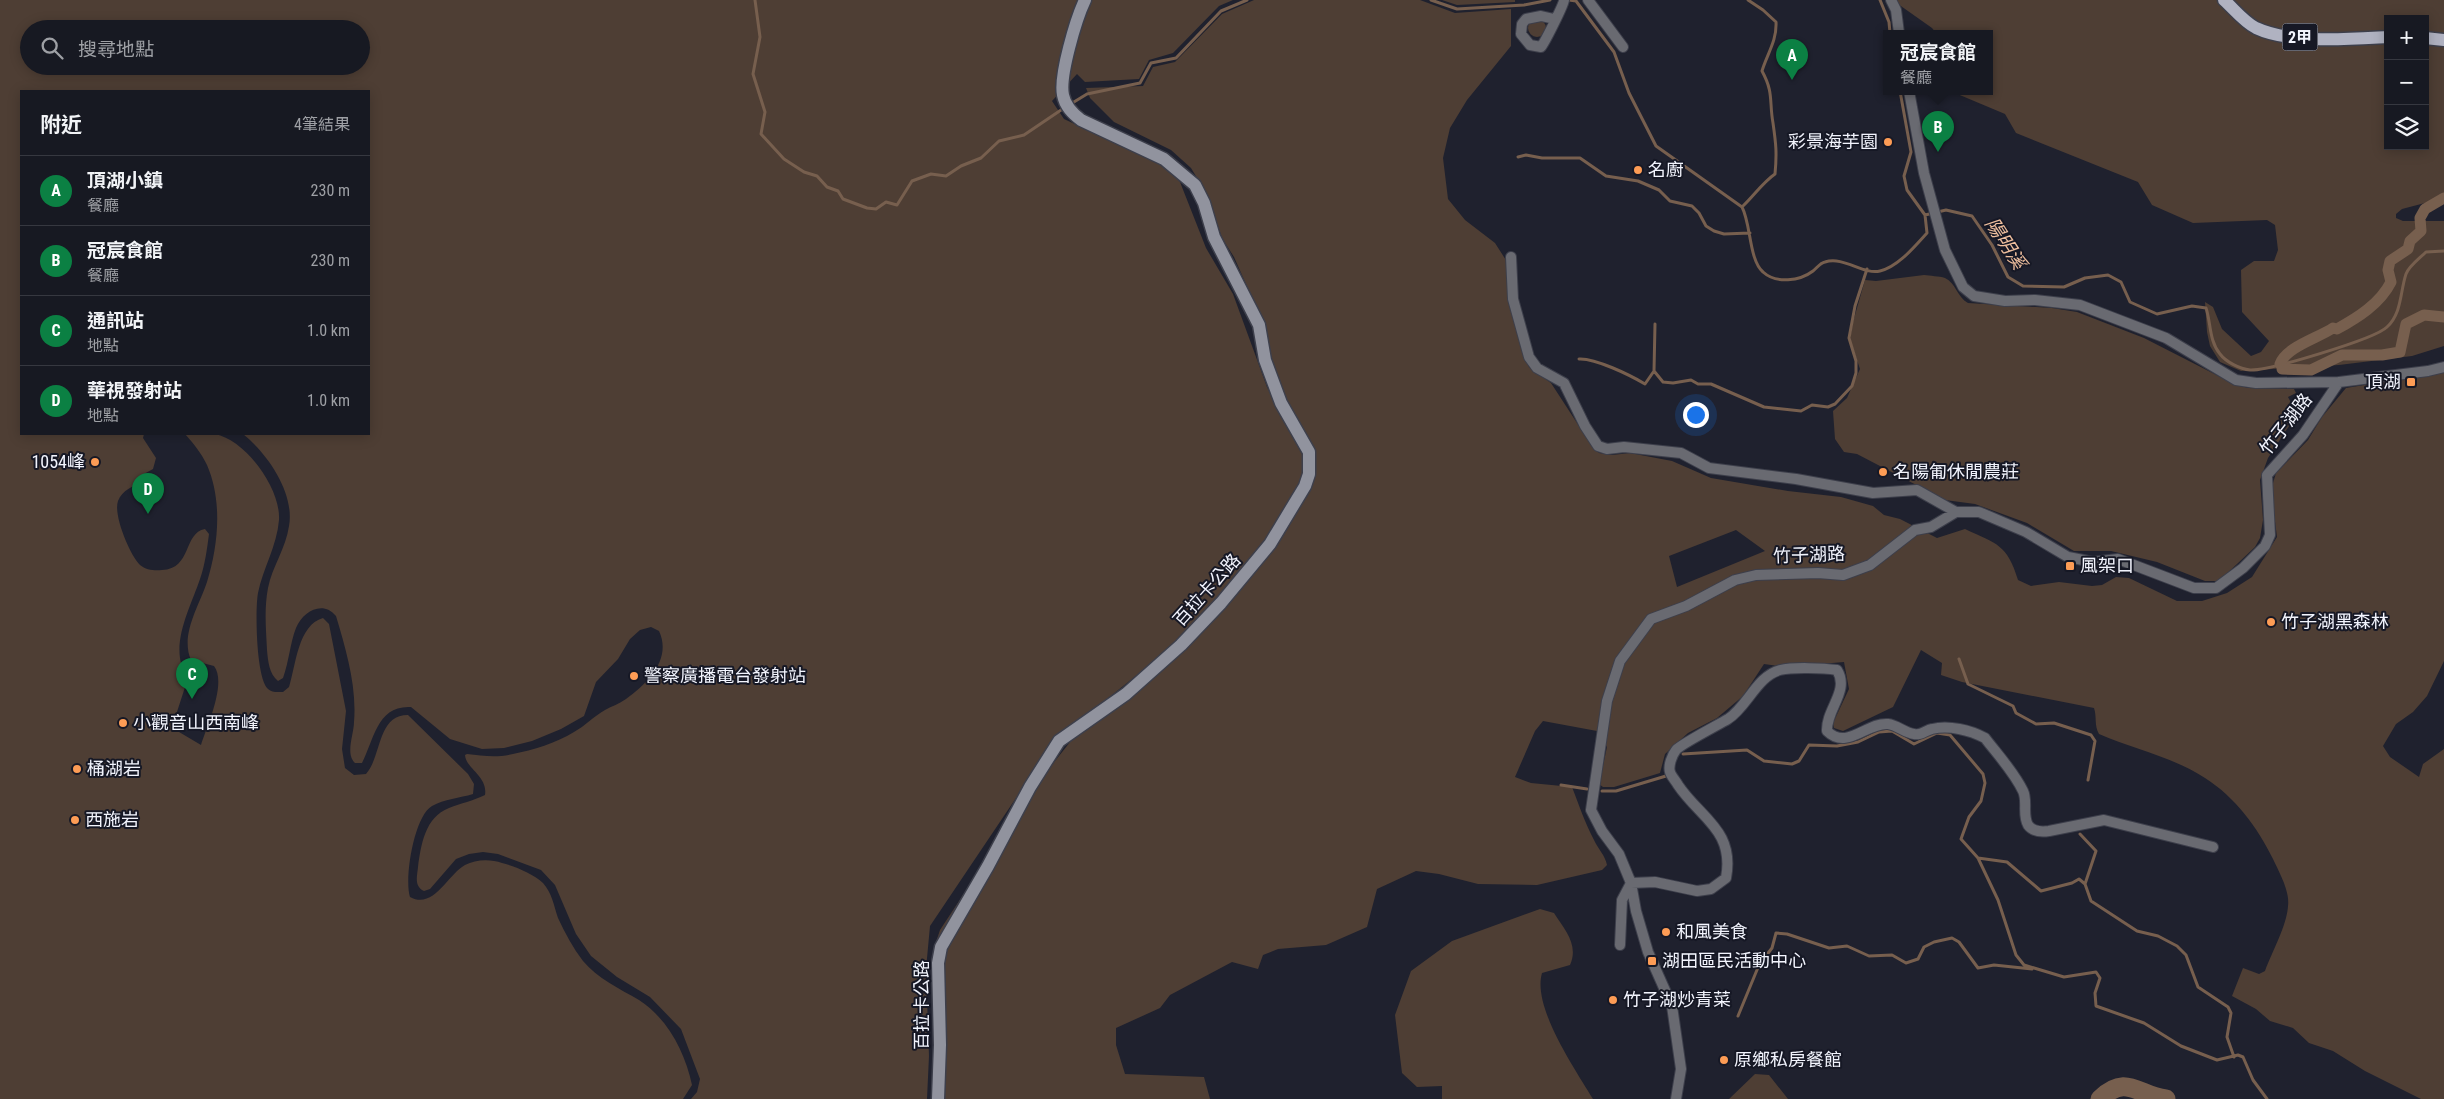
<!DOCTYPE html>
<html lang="zh-TW">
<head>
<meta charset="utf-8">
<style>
  body { margin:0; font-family:"Roboto Condensed","Noto Sans TC",sans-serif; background:#20222a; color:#f1f3f6 }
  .controls { position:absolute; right:15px; top:15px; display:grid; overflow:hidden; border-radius:0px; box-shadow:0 2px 12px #0003 }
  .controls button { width:45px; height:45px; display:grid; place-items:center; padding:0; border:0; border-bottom:1px solid #363840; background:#171922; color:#f1f3f6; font:25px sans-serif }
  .you { position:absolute; left:1695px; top:414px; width:18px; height:18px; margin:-12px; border:4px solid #fff; border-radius:50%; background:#1a73e8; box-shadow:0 0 0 8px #1a73e833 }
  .badge { display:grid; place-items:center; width:32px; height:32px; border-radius:50%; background:#0b8043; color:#fff; font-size:16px; font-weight:700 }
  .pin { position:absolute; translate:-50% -41px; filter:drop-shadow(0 1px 2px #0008) }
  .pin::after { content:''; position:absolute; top:26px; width:18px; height:15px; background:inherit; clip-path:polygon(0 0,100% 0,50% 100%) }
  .popup { position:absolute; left:1883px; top:30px; width:110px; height:65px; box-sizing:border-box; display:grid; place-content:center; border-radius:0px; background:#171922; filter:drop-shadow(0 1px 4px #0005); font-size:16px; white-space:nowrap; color:#9ea0a5 }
  .popup b { font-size:19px; color:#f1f3f6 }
  .popup::after { content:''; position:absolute; left:50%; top:100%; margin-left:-10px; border:10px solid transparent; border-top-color:#171922 }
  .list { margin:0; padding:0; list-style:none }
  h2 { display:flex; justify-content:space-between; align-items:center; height:65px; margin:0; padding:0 20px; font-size:21px }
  h2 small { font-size:16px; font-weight:400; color:#9ea0a5 }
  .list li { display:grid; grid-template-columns:32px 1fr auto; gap:15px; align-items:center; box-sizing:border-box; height:70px; padding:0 20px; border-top:1px solid #363840 }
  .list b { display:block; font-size:19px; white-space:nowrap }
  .list p { margin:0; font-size:16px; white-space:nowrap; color:#9ea0a5 }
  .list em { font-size:16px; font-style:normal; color:#9ea0a5 }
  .icon { flex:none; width:28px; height:28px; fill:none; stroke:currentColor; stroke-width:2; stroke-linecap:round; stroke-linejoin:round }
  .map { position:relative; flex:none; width:2444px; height:1099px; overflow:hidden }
  .search { position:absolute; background:#171922; box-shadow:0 2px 12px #0003; left:20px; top:20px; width:350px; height:55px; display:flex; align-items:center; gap:12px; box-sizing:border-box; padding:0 18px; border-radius:28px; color:#9ea0a5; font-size:19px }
  .panel { position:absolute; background:#171922; box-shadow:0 2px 12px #0003; left:20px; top:90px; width:350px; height:345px; border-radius:0px }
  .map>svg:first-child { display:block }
  .green { fill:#4e3e34; fill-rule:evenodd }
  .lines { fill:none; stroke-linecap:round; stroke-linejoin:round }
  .stream { stroke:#775f4e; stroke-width:3 }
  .canal { stroke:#775f4e; stroke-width:11 }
  .river { stroke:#775f4e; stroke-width:19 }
  .street-casing { stroke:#3d3f4b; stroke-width:12 }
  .secondary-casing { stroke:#3d3f4b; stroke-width:15 }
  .primary-casing { stroke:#3d3f4b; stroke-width:15 }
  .street { stroke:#696a71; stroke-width:10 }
  .secondary { stroke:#91939e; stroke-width:12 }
  .primary { stroke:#b0b2c1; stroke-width:12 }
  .poi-dot { fill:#fd9c55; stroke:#161825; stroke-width:2 }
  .labels { text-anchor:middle; stroke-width:4; stroke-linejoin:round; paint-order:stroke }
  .shield { fill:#161825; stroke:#b0b2bc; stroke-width:1 }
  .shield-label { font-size:16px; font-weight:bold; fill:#f2f4fd }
  .poi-label { font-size:18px; fill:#f2f4fd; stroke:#161825; text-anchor:start }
  .street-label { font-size:18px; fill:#f2f4fd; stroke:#161825 }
  .water-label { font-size:19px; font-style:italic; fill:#efbf9e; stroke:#161825 }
</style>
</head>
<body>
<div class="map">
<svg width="2444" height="1099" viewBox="0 0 2444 1099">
  <rect width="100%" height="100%" fill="#1f212e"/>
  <!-- green -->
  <path class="green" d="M0,0H1233L1219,6L1173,53L1149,60L1139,79L1085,82L1077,74L1052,101L1064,119L1166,167L1180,182L1206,248L1233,294L1267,387L1303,456L1305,470L1302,482L1274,529L1221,598L1167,651L1077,723L1020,792L930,926L926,969L929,1056L927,1099H691L697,1092L700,1079L681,1029L650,997L617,977L591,956L576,934L555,885L541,870L498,854L483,852L469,854L456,859L430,889L424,891C414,886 417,877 418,867C421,845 425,817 449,808C461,803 473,801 485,795C488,776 466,769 465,755L467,754C483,756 497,758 513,754C533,750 556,743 574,732C585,726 594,716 605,710C612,706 619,704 626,699C648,683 672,659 659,631L651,627L640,630L630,639L618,659L596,682L584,716L561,729L532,741L504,748L482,749L450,739L411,707C377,705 374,740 362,763H355C345,754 354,734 354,722C357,686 346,650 336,616C323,600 303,611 296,628C290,643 289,662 283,678L278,681C269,674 268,661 267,650C266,629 264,609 268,588C272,567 286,548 289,526C295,493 267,453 243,434H369V91H21V434H144L143,438L156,458L153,469L142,475L144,480C134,486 122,490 118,501C113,515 130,555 140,565C146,570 155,571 162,570C192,569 183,533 205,529L209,534C207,549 205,565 200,579C190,609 167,649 188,678L175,718L174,729L201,745C207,726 227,683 214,666L191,660C180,635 199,606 207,582C218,546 223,502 207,465C202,454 193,443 185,434C194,434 206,432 215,434C246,440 281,489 279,520C277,546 263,568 258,593C255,609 256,679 268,689C272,693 278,692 283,692L289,687C296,665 298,625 323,618L329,624L346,711L342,749L345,768L354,775L366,774C382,756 377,715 408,715L468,774L474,784L473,794C460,798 444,799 432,806C414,816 404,879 410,897C434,910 448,874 465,865C476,859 491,859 502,863C514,866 534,874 543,883C552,893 554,906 558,918C565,933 573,948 583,961C597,978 620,989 639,1000C668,1019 685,1052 692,1085L683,1099H0ZM29,29H361V66H29Z
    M1254,0H1420L1455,13L1511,9V46L1467,100L1450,128L1443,158L1448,199L1465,220L1495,243L1511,268L1516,324L1529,367L1551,383L1590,443L1599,453L1612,455L1630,453L1672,461L1711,478L1788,491L1841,497L1873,506L1884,515L1900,519L1937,538L1965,529C1997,544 2007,544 2018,580L2031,586L2059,582L2092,586L2102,585L2116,577L2129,578L2177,601H2202L2227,593L2252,577L2277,537L2272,498L2273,483L2276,473L2308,440L2322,417L2346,388L2444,372V661L2427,696L2413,712L2396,724L2383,746L2390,757L2419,777L2423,764L2444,749V1099H2421L2365,1071L2333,1051L2309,1043L2293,1028L2270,1021L2256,1009L2232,996L2243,968L2259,974L2265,971C2272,952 2287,925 2288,906C2290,891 2279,872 2273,859C2258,828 2235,797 2205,778C2173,757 2133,749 2099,734C2094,725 2097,717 2094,708L1962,682L1941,675L1942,663L1921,650L1893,707L1843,731L1834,728L1833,723L1849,689L1844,662L1785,667L1764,664L1743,696L1717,718L1688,733L1665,754L1660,773L1614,787H1603L1599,784L1607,747L1597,731L1543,721L1535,731L1515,777L1531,783L1572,787C1579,805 1585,823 1594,840C1598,849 1605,855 1607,865L1602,870L1537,885L1478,884L1439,874L1416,871L1377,889L1367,927L1326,945L1278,949L1263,955L1258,969L1232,962L1170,995L1160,1008L1116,1028V1045L1125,1074L1204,1077L1210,1099H937L935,1005L936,942L940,930L1032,790L1078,732L1242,585L1313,462L1268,361L1257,309L1234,257L1222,238L1208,196L1191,168L1171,150L1114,122L1090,98L1086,88L1143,86L1153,67L1175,62L1222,14ZM1736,530L1765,551L1677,587L1669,556Z
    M1442,0H1515V2L1457,5Z
    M1896,0H2444V198L2402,209L2396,214V218L2403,221H2444V346L2412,356L2339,365L2241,371L2220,362L2210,346L2207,332L2205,302L2213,307L2222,329L2251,356L2261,352L2269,341L2242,312L2241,270L2254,261H2274L2278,250L2275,225L2267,220L2193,223L2152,205L2138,182L2016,133L2005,114L1955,93L1954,91H1989V33H1936L1932,28L1898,4ZM2388,19H2425V146H2388Z
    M1528 28a9 9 0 1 1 18 0a9 9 0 1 1-18 0Z
    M1924,275C1930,276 1939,276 1945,278C1956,283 1957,297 1968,303L2052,308L2077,312L2144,338L2234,384L2248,388L2294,389L2296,393L2288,397L2299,418L2293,420L2268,458L2260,480L2263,520L2260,538L2255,547L2219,581H2205L2157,562L2111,551H2074L2027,523L1975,504L1945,500L1857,454L1844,452L1835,439L1833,411L1847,398L1860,369L1850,339L1853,322L1865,280L1876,281Z
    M1540,909L1554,913C1565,930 1579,945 1570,965L1542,973C1532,1007 1575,1069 1593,1099H1442V1086L1417,1087L1402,1073L1395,1015L1411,971L1452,941Z
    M1755,1074L1769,1075L1788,1099H1729Z"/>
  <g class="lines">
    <!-- stream -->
    <path class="stream" d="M755,0L760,37L753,74L765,112L761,134L784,159L804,172L817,176L827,187L838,191L843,199L867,208L876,209L886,202L897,205L912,181L931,174L946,176L961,166L981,158L999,141L1024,135L1064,108
      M1431,0L1457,9L1524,5L1550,0
      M1569,0L1576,1L1614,52L1629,93L1656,146L1742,207C1751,224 1749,260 1763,272C1776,284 1800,281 1813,271C1817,268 1820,263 1825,262C1844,256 1863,275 1880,271C1898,267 1915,246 1927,233L1925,215
      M1880,0L1889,22L1890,33
      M1900,91L1911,152L1904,176L1907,190L1925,215L1946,210L1972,216L1992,245L2008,277L2023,286L2064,287L2085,278L2108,275L2121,282L2130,302L2157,314L2192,306L2206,308C2211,323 2209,341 2220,354C2226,362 2240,369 2250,370C2268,371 2375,339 2387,327C2402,313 2400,292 2406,274C2409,266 2420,258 2426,252L2444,251
      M1069,105L1087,94L1140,83L1151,63L1176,58L1221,11L1247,0
      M1518,157L1526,155L1542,158H1580L1606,176L1638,181L1659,190L1670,201L1692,206L1699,213L1706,226L1714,231L1724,234L1750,233
      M1742,207C1754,196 1762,183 1775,174C1777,153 1776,144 1773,123C1769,101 1774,93 1762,71C1767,54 1777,41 1776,22L1763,10L1748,0
      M1579,359C1595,358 1630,375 1645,384L1654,371L1663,382L1673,383L1691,380L1698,384H1711L1764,407L1801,411L1812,405L1828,407L1835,404L1852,386L1856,373V361L1849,338L1855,306L1867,269
      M1654,371L1655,324
      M1959,659L1968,684L2013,706L2016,713L2036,724L2054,723L2091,735L2095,741L2088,780
      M1683,754L1747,750L1764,761L1792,764L1799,761L1809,745L1837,746L1858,742L1879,732L1892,731L1914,744L1937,733L1950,735L1983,774L1985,783L1981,801L1969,817L1961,839L1978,858L1998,900L2016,955L2024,965L2064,977L2096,972L2100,978L2095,993L2096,1006L2144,1023L2181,1046L2217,1060L2238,1055L2243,1057L2253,1080L2267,1099
      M1561,785L1587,789
      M1602,791H1616L1666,776
      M2080,834L2096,851L2085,884L2091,901L2137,931L2158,936L2177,946L2186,955L2198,987L2228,1007L2231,1013L2227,1037L2234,1057
      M1978,858L2007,862L2041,891L2072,883L2079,879L2085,884
      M1738,1016L1759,965L1772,948L1776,933L1787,934L1829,948L1847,946L1869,956L1892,955L1906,963L1918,959L1924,947L1934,942L1952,938L1959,942L1978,968L1994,965L2032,969"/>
    <!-- canal -->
    <path class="canal" d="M2280,364C2286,347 2318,338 2333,328L2337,329C2357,318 2380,304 2391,282L2388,270L2390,261L2408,249L2410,241L2421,231L2420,218L2425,209L2444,198
      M2282,369L2311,370L2342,355H2382L2400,352L2406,324L2424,315L2444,317"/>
    <!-- river -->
    <path class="river" d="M2100,1099C2127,1073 2138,1096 2166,1099"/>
    <!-- street casing -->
    <g class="street-casing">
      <path id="street" d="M1588,0L1623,47
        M1891,0L1896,10L1899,33
        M1554,19L1541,16L1526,19L1522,24L1521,34L1530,45L1541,47C1545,42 1564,4 1564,0
        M1909,91L1924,173L1945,250L1963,287L1974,296L2005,301L2035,300L2080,305L2166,338L2236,380L2256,383L2339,382L2428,371L2444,367
        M1511,257L1513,299L1529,357L1537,368L1564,383L1585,426L1598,446L1607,449L1624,447L1681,453L1709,468L1796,479L1873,493L1917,490L1956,512
        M1631,883L1655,882L1697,891L1711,889L1726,878C1735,830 1700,818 1678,785C1676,781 1671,776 1670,772C1668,766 1672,755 1676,750C1681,744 1718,725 1728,719C1747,707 1757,676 1780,670C1793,667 1823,668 1837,670C1850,691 1826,709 1827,731C1847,751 1867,722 1888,724C1897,725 1905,733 1914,734C1920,736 1926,730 1932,729C1949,725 1970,730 1985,738C1998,755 2014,772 2023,791C2028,801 2022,815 2028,825C2033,832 2042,832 2049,831L2104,820L2213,847
        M1620,945L1622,900L1631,883
        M1676,1099L1681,1069L1672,1006L1648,952L1636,911L1631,883L1619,854L1602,831L1591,810L1607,701L1620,661L1651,619L1686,606L1735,580L1756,575L1818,573L1843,575L1870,565L1915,530L1931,527L1956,512H1979L2026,532L2068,557L2093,562L2118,559L2194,588H2216L2243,568L2265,546L2270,535L2267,475L2303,435L2339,382"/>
    </g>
    <!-- secondary casing -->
    <g class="secondary-casing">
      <path id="secondary" d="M938,1099L940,1045L938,963L941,947L988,866L1030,787L1059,741L1126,694L1181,645L1221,603L1270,544L1305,486L1309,474V452L1281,403L1265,360L1259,325L1214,237L1204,203L1195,185L1164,159L1081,120C1072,113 1065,106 1063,95C1059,76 1076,19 1085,0"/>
    </g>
    <!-- primary casing -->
    <g class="primary-casing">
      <path id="primary" d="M2224,0C2234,9 2244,22 2256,28C2290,44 2350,39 2388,37
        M2425,38L2444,40"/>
    </g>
    <!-- street -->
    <use href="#street" class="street"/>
    <!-- secondary -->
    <use href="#secondary" class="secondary"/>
    <!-- primary -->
    <use href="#primary" class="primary"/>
  </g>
  <!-- markers -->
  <g class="poi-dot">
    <circle cx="1888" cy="142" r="5"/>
    <circle cx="1638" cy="170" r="5"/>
    <rect x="2406" y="377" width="10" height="10" rx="2.5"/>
    <circle cx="95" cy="462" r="5"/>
    <circle cx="1883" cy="472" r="5"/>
    <rect x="2065" y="561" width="10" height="10" rx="2.5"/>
    <circle cx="2271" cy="622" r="5"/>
    <circle cx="634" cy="676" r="5"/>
    <circle cx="123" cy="723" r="5"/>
    <circle cx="77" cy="769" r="5"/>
    <circle cx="75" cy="820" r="5"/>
    <circle cx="1666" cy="932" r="5"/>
    <rect x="1647" y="956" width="10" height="10" rx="2.5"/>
    <circle cx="1613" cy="1000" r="5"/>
    <circle cx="1724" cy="1060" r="5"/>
  </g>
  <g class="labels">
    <!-- shield labels -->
    <rect class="shield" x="2282.5" y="23.5" width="35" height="27" rx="4"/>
    <g class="shield-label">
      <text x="2300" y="43">2甲</text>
    </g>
    <!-- poi labels -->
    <g class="poi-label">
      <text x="1878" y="148" text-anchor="end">彩景海芋園</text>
      <text x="1648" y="176">名廚</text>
      <text x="2401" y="388" text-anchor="end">頂湖</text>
      <text x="85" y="468" text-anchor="end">1054峰</text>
      <text x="1893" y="478">名陽匍休閒農莊</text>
      <text x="2080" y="572">風架口</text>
      <text x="2281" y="628">竹子湖黑森林</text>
      <text x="644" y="682">警察廣播電台發射站</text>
      <text x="133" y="729">小觀音山西南峰</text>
      <text x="87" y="775">桶湖岩</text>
      <text x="85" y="826">西施岩</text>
      <text x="1676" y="938">和風美食</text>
      <text x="1662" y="967">湖田區民活動中心</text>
      <text x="1623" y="1006">竹子湖炒青菜</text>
      <text x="1734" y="1066">原鄉私房餐館</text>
    </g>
    <!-- street labels -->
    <g class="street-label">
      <text transform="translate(2286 424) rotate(-52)" y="6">竹子湖路</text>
      <text transform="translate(1809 555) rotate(-2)" y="6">竹子湖路</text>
      <text transform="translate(1207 590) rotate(-48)" y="6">百拉卡公路</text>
      <text transform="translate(922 1005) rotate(-90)" y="6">百拉卡公路</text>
    </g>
    <!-- water labels -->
    <g class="water-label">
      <text transform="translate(2006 243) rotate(57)" y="7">陽明溪</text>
    </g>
  </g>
</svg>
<div class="controls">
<button>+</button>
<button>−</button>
<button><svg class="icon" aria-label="layers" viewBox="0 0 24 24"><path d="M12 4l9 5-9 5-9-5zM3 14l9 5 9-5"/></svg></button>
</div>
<div class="you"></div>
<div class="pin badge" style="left:1792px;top:80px">A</div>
<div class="pin badge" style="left:1938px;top:152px">B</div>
<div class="popup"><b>冠宸食館</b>餐廳</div>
<div class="pin badge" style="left:192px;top:699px">C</div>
<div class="pin badge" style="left:148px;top:514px">D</div>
<div class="search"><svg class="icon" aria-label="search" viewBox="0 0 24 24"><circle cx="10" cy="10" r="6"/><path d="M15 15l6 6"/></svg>搜尋地點</div>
<section class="panel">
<h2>附近<small>4筆結果</small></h2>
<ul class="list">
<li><span class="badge">A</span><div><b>頂湖小鎮</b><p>餐廳</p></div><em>230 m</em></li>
<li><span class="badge">B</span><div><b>冠宸食館</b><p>餐廳</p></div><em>230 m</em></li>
<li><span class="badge">C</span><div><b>通訊站</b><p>地點</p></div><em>1.0 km</em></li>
<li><span class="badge">D</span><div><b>華視發射站</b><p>地點</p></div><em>1.0 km</em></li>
</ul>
</section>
</div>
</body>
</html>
